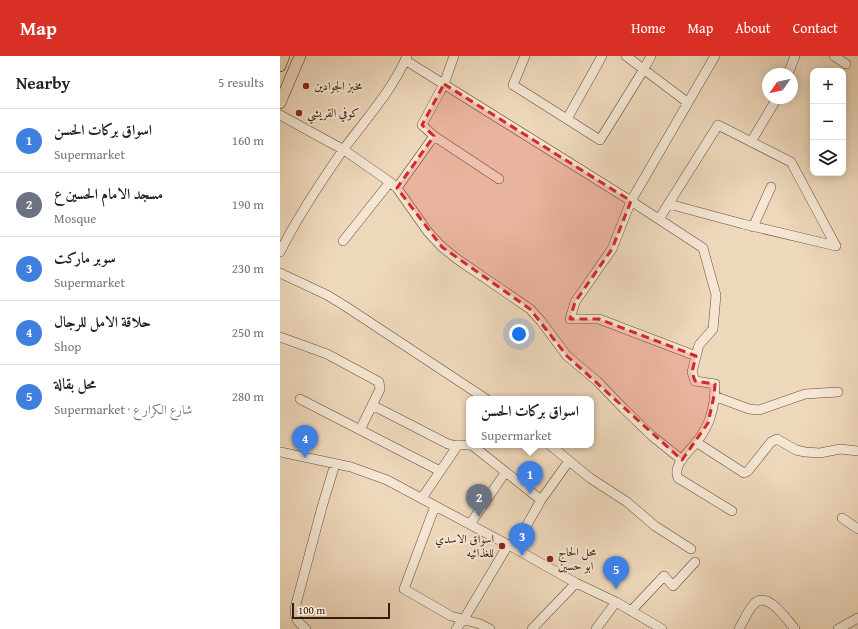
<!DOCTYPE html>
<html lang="en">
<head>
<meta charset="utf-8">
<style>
  body { margin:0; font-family:"Gentium Book Plus",Amiri,serif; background:#f6f6f6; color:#222 }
  .controls { position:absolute; right:12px; top:12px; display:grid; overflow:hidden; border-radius:8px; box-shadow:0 2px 10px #0003 }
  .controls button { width:36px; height:36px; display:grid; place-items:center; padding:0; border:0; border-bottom:1px solid #e0e0e0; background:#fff; color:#222; font:20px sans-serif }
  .compass { position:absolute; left:482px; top:12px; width:36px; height:36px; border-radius:50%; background:#fff; box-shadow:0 2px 10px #0003; rotate:236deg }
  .scale { position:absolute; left:12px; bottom:10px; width:98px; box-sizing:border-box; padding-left:4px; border:2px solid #361c0e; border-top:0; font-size:11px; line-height:14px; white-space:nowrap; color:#361c0e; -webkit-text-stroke:3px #f4e6d3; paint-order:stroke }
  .you { position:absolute; left:239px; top:278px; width:14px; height:14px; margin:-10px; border:3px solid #fff; border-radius:50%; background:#1a73e8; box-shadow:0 0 0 6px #1a73e833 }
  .badge { display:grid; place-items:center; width:26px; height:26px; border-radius:50%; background:#d93025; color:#fff; font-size:13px; font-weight:700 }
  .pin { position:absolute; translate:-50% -33px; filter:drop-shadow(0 1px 2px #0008) }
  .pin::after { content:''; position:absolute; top:21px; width:14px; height:12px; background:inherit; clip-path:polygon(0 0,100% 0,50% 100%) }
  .popup { position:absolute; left:186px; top:340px; width:128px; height:52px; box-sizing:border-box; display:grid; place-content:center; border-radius:8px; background:#fff; filter:drop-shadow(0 1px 3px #0005); font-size:13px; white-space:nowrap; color:#767676 }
  .popup b { font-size:15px; color:#222 }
  .popup::after { content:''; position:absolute; left:50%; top:100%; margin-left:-8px; border:8px solid transparent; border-top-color:#fff }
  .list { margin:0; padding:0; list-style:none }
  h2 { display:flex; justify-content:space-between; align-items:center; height:52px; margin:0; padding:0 16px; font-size:17px }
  h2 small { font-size:13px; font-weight:400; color:#767676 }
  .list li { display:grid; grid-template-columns:26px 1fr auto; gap:12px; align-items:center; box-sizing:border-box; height:64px; padding:0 16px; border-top:1px solid #e0e0e0 }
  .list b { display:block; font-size:15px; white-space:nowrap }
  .list p { margin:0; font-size:13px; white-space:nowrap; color:#767676 }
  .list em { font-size:13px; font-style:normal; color:#767676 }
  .icon { flex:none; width:22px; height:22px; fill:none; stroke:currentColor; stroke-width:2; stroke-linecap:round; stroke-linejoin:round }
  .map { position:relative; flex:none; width:578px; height:573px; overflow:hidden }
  header { display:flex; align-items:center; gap:24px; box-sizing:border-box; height:56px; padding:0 20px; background:#d93025; color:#fff }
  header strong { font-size:19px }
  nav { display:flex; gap:22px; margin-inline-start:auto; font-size:14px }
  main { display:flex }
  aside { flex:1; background:#fff }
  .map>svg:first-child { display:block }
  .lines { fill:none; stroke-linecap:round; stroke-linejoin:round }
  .minor-casing { stroke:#644b39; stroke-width:10 }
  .major-casing { stroke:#361c0e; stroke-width:12 }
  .minor { stroke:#f4e6d3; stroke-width:9 }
  .major { stroke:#eed8bb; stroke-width:11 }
  .marked { fill:#d62828; fill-opacity:0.2; stroke:#d62828; stroke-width:3; stroke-dasharray:8 5; stroke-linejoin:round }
  .poi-dot { fill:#8f2418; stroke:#f4e6d3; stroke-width:1.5 }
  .labels { text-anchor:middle; stroke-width:4; stroke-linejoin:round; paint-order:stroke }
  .poi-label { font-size:12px; fill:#361c0e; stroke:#f4e6d3; text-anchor:start }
</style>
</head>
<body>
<header>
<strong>Map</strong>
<nav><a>Home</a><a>Map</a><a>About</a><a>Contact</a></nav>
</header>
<main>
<aside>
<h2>Nearby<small>5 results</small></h2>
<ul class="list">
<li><span class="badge" style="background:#3f7fe0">1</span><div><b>اسواق بركات الحسن</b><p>Supermarket</p></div><em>160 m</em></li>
<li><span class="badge" style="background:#6b7280">2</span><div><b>مسجد الامام الحسين ع</b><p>Mosque</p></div><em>190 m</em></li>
<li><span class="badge" style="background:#3f7fe0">3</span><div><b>سوبر ماركت</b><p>Supermarket</p></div><em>230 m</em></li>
<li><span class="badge" style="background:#3f7fe0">4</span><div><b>حلاقة الامل للرجال</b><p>Shop</p></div><em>250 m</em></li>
<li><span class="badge" style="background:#3f7fe0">5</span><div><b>محل بقالة</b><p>Supermarket · شارع الكرار ع</p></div><em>280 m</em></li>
</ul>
</aside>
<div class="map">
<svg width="578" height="573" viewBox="0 0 578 573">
  <rect width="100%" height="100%" fill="#eed8bb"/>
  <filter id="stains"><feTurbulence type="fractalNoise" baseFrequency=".005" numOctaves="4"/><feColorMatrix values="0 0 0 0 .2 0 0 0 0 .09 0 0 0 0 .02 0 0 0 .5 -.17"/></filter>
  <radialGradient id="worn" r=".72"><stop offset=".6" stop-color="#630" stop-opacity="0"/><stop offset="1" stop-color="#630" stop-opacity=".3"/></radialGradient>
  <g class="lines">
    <!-- minor casing -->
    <g class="minor-casing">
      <path id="minor" d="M245,0L233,29L320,84L364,13L371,0
        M346,0L407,46
        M554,0L566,8
        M125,4L351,145L435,0
        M508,18L515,0
        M0,59L64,94L110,126L117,132L148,176L162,191L177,203L250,253L261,265L287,300L317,325L344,353L372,380L402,404
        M287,63L322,0
        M154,80L219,123
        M471,86L497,42
        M117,132L154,80L142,69L164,28L174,0
        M389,148L463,168L556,190
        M379,163L438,69L511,106L556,190
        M473,171L491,131
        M63,185L110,126
        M0,196C18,160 40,127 63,94C85,64 112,35 127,0
        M0,217L47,239L65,250L206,343
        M0,281L47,298L99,326L100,333L80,374
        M416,300L319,263H290L295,246L332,193L351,145L423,192L436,239L433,273L419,289L412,316L415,325L435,328C435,339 434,351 430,362C428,369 423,377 419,383C411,394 392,408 398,422L452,455
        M434,340L469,353L479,354L525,338L558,336
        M20,343L160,415
        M92,349L168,388C176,391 184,387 193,390L261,444
        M416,386L464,417L468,415L491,386L497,383L516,394L525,396L540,397L560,393L578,395
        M270,389L310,422L347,446L375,470L411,493
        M0,396L71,411L107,424L234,492L296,527L336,546L382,573
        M142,442L178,389
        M155,450L124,533L171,560L200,568L210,573
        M562,462L578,473
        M190,468L225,417
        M234,492L261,444L289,405
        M351,555L384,520L393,530L415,506
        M26,573C17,566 15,562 15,552L42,451L55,408
        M176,573L184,563L228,489
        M252,573L296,527
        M316,573L336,546
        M459,573C464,565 468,553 475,547C488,535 507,564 515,573
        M558,573L578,562"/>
    </g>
    <!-- major casing -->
    <g class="major-casing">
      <path id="major" d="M0,10L4,0
        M0,47L20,0"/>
    </g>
    <!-- minor -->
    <use href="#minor" class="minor"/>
    <!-- major -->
    <use href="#major" class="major"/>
  </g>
  <!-- marked area -->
  <path class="marked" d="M164,28L351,145L332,193L295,246L290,263H319L416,300L412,316L415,325L435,328L434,340L428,367L402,404L287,300L250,253L162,191L117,132L154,80L142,69Z"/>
  <!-- markers -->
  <g class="poi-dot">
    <circle cx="26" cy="30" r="4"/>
    <circle cx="19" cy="57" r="4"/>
    <circle cx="222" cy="490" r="4"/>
    <circle cx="270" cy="503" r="4"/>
  </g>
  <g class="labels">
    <!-- poi labels -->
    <g class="poi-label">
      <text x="34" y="34">مخبز الجوادين</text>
      <text x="27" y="61">كوفي القريشي</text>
      <text x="214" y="487" text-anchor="end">اسواق الاسدي<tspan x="214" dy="14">للغذائيه</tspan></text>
      <text x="278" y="500">محل الحاج<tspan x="278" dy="14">ابو حسين</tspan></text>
    </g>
  </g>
  <rect width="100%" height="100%" filter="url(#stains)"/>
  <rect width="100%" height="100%" fill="url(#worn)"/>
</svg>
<div class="controls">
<button>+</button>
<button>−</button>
<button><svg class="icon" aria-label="layers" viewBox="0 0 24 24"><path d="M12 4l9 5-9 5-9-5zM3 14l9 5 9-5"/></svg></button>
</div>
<svg class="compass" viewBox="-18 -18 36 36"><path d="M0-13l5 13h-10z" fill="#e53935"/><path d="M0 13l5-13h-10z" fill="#767676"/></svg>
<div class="scale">100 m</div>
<div class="you"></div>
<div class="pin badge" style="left:250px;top:438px;background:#3f7fe0">1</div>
<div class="popup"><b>اسواق بركات الحسن</b>Supermarket</div>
<div class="pin badge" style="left:199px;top:461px;background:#6b7280">2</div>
<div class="pin badge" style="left:242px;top:500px;background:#3f7fe0">3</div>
<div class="pin badge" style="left:25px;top:402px;background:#3f7fe0">4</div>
<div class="pin badge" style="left:336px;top:533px;background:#3f7fe0">5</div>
</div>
</main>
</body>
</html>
